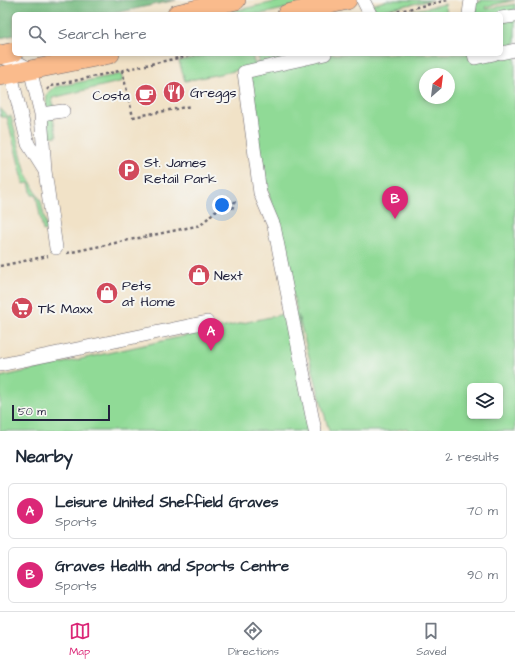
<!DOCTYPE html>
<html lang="en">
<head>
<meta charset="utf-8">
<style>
  body { margin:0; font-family:"Architects Daughter",sans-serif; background:#f6f6f7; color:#1f2937 }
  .controls { position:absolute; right:12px; bottom:12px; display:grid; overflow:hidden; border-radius:6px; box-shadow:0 2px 6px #0003 }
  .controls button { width:36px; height:36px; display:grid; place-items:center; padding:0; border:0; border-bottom:1px solid #e0e1e3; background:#fff; color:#1f2937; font:20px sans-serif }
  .compass { position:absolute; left:419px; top:68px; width:36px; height:36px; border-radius:50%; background:#fff; box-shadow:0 2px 6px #0003; rotate:28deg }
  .scale { position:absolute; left:12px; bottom:10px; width:98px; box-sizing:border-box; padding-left:4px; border:2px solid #22223b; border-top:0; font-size:11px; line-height:14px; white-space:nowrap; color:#22223b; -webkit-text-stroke:3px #f6f6f2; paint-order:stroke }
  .you { position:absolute; left:222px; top:205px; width:14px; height:14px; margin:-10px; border:3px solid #fff; border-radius:50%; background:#1a73e8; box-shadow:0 0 0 6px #1a73e833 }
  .badge { display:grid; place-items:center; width:26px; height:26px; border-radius:50%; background:#db2777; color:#fff; font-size:13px; font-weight:700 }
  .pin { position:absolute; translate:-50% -33px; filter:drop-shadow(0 1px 2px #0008) }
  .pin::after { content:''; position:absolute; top:21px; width:14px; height:12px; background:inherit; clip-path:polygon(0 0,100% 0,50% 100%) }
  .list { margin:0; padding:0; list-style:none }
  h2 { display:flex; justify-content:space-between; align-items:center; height:52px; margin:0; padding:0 16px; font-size:17px }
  h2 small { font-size:13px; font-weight:400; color:#747a83 }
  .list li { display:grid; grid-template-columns:26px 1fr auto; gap:12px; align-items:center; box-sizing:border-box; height:56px; margin:0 8px 8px; padding:0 8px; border:1px solid #e0e1e3; border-radius:6px }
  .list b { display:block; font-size:15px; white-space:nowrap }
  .list p { margin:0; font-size:13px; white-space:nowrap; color:#747a83 }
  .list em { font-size:13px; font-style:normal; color:#747a83 }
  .icon { flex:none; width:22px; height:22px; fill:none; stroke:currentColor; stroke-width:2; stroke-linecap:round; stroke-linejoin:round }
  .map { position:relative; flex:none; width:515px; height:431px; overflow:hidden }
  .search { position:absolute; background:#fff; box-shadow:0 2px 6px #0003; left:12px; right:12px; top:12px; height:44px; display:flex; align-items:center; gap:10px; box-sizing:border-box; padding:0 14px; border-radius:6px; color:#747a83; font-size:15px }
  .sheet { height:180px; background:#fff }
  nav { display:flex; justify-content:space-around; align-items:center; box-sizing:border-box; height:56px; border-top:1px solid #e0e1e3; background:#fff; font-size:11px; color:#747a83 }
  nav a { display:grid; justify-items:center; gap:2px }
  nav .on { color:#db2777 }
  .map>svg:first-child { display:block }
  .green { fill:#90da96; stroke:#597e68; fill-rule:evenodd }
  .forest { fill:#74ba7f; stroke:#4b6e5d }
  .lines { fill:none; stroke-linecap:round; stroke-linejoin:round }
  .minor-casing { stroke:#6a656c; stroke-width:14 }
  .highway-casing { stroke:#6a656c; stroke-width:20 }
  .path { stroke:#6a656c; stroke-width:2.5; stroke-dasharray:3 3; stroke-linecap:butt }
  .minor { stroke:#fff; stroke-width:13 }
  .highway { stroke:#fabb8c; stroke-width:19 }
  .labels { text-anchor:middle; stroke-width:4; stroke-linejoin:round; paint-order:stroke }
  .poi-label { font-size:14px; fill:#22223b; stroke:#f6f6f2; text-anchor:start }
</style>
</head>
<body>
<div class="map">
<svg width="515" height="431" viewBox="0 0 515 431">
  <rect width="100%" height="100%" fill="#f6f6f2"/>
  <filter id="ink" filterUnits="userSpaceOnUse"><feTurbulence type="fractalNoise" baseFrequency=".025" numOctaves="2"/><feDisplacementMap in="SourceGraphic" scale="8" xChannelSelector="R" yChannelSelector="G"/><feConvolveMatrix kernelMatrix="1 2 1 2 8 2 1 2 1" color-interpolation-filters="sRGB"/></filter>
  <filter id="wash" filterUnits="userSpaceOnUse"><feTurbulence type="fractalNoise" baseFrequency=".012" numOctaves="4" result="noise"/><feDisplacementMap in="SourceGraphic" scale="16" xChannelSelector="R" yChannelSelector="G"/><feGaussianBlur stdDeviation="0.9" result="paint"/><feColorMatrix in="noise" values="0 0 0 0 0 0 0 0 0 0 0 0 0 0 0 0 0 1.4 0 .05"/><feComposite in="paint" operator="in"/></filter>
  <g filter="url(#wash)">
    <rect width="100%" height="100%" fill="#f1e2c7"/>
    <!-- green -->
    <path class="green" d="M284,0H325L261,14H220Z
      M388,0H433L377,11L372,5Z
      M481,0H515L485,7L486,9L515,4V431H408L407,428L391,431H329L298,315L310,431H0V377L297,311L239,70L185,81L179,61L212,54H252L254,63H259L258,54H501V14H459L476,11L475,2H481ZM425,74H449V98H425ZM470,386H500V416H470Z
      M445,4L447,14H396Z
      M121,74L123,81L52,98L54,108L51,109L57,136L48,137L46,108L47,94L55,87Z
      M0,108L7,116H11L26,173L41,202L47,230L43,231L36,195H32L29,183L24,184L7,117H1Z"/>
    <!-- forest -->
    <path class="forest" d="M0,0H176L111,14H14V35L0,38Z"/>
  </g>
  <g filter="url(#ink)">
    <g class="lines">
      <!-- minor casing -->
      <g class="minor-casing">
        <path id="minor" d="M363,0L370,14
          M469,14L471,0
          M501,18L515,16
          M501,53L515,50
          M474,54L475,58L494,54
          M0,57L15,61L30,69L41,114L45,171L56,248
          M13,67L11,74L28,144L45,171
          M41,114L63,111
          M0,365L207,322
          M315,431L274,226L260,193L244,72L325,54"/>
      </g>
      <!-- highway casing -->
      <g class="highway-casing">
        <path id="highway" d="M177,14L236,0
          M287,14L347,0
          M0,55L14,52
          M0,76L110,54"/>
      </g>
      <!-- path -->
      <path class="path" d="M386,14L448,0
        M122,70L133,117L191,106
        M47,90L51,86L196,54
        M67,253L201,225L215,211L232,209L235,201
        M0,266L48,256"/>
      <!-- minor -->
      <use href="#minor" class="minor"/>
      <!-- highway -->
      <use href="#highway" class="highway"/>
    </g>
  </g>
  <!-- icons -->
  <defs>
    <g id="restaurant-disc" transform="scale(1.15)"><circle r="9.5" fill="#d1495b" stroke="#f6f6f2"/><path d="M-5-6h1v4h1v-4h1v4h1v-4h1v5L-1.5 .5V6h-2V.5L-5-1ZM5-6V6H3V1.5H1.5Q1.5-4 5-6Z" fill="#fff"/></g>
    <g id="cafe-disc" transform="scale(1.15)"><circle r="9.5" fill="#d1495b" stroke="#f6f6f2"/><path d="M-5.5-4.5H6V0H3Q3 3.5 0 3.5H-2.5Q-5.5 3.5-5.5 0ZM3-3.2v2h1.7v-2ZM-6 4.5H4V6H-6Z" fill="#fff"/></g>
    <g id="parking-disc" transform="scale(1.15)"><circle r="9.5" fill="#d1495b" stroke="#f6f6f2"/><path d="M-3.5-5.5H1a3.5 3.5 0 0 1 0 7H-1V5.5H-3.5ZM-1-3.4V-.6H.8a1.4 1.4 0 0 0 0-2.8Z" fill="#fff"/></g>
    <g id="shop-disc" transform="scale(1.15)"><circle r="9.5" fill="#d1495b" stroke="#f6f6f2"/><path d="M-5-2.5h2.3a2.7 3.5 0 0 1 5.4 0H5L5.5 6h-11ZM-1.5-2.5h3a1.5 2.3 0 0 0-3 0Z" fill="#fff"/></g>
    <g id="supermarket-disc" transform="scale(1.15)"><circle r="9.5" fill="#d1495b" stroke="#f6f6f2"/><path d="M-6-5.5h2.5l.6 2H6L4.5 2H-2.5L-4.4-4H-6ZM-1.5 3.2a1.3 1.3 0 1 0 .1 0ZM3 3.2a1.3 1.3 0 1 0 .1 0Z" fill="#fff"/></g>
  </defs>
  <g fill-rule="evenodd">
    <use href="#restaurant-disc" x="174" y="92"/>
    <use href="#cafe-disc" x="146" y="95"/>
    <use href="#parking-disc" x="129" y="170"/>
    <use href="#shop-disc" x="199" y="275"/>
    <use href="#shop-disc" x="107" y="293"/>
    <use href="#supermarket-disc" x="22" y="308"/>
  </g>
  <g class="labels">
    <!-- poi labels -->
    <g class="poi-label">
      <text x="190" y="97">Greggs</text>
      <text x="130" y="100" text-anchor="end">Costa</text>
      <text x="144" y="167">St. James<tspan x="144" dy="16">Retail Park</tspan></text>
      <text x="214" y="280">Next</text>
      <text x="122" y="290">Pets<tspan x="122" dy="16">at Home</tspan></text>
      <text x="38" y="313">TK Maxx</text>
    </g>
  </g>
</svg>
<div class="controls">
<button><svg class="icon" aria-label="layers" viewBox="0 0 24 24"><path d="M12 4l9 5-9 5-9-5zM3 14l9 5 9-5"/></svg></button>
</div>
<svg class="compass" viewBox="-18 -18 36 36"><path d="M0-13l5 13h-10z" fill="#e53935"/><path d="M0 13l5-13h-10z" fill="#747a83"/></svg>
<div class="scale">50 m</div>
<div class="you"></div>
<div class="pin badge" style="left:211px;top:351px">A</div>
<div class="pin badge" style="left:395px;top:219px">B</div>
<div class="search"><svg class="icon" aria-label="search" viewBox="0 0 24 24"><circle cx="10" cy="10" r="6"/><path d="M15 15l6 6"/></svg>Search here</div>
</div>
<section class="sheet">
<h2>Nearby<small>2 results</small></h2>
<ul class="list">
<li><span class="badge">A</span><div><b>Leisure United Sheffield Graves</b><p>Sports</p></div><em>70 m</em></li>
<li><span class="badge">B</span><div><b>Graves Health and Sports Centre</b><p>Sports</p></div><em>90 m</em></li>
</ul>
</section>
<nav>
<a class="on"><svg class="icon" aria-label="map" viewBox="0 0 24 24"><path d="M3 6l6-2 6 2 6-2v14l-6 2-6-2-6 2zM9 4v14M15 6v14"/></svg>Map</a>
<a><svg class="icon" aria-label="directions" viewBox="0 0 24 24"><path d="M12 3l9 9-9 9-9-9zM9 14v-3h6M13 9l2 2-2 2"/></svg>Directions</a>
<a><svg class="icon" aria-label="saved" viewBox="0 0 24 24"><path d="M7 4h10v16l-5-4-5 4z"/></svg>Saved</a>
</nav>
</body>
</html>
